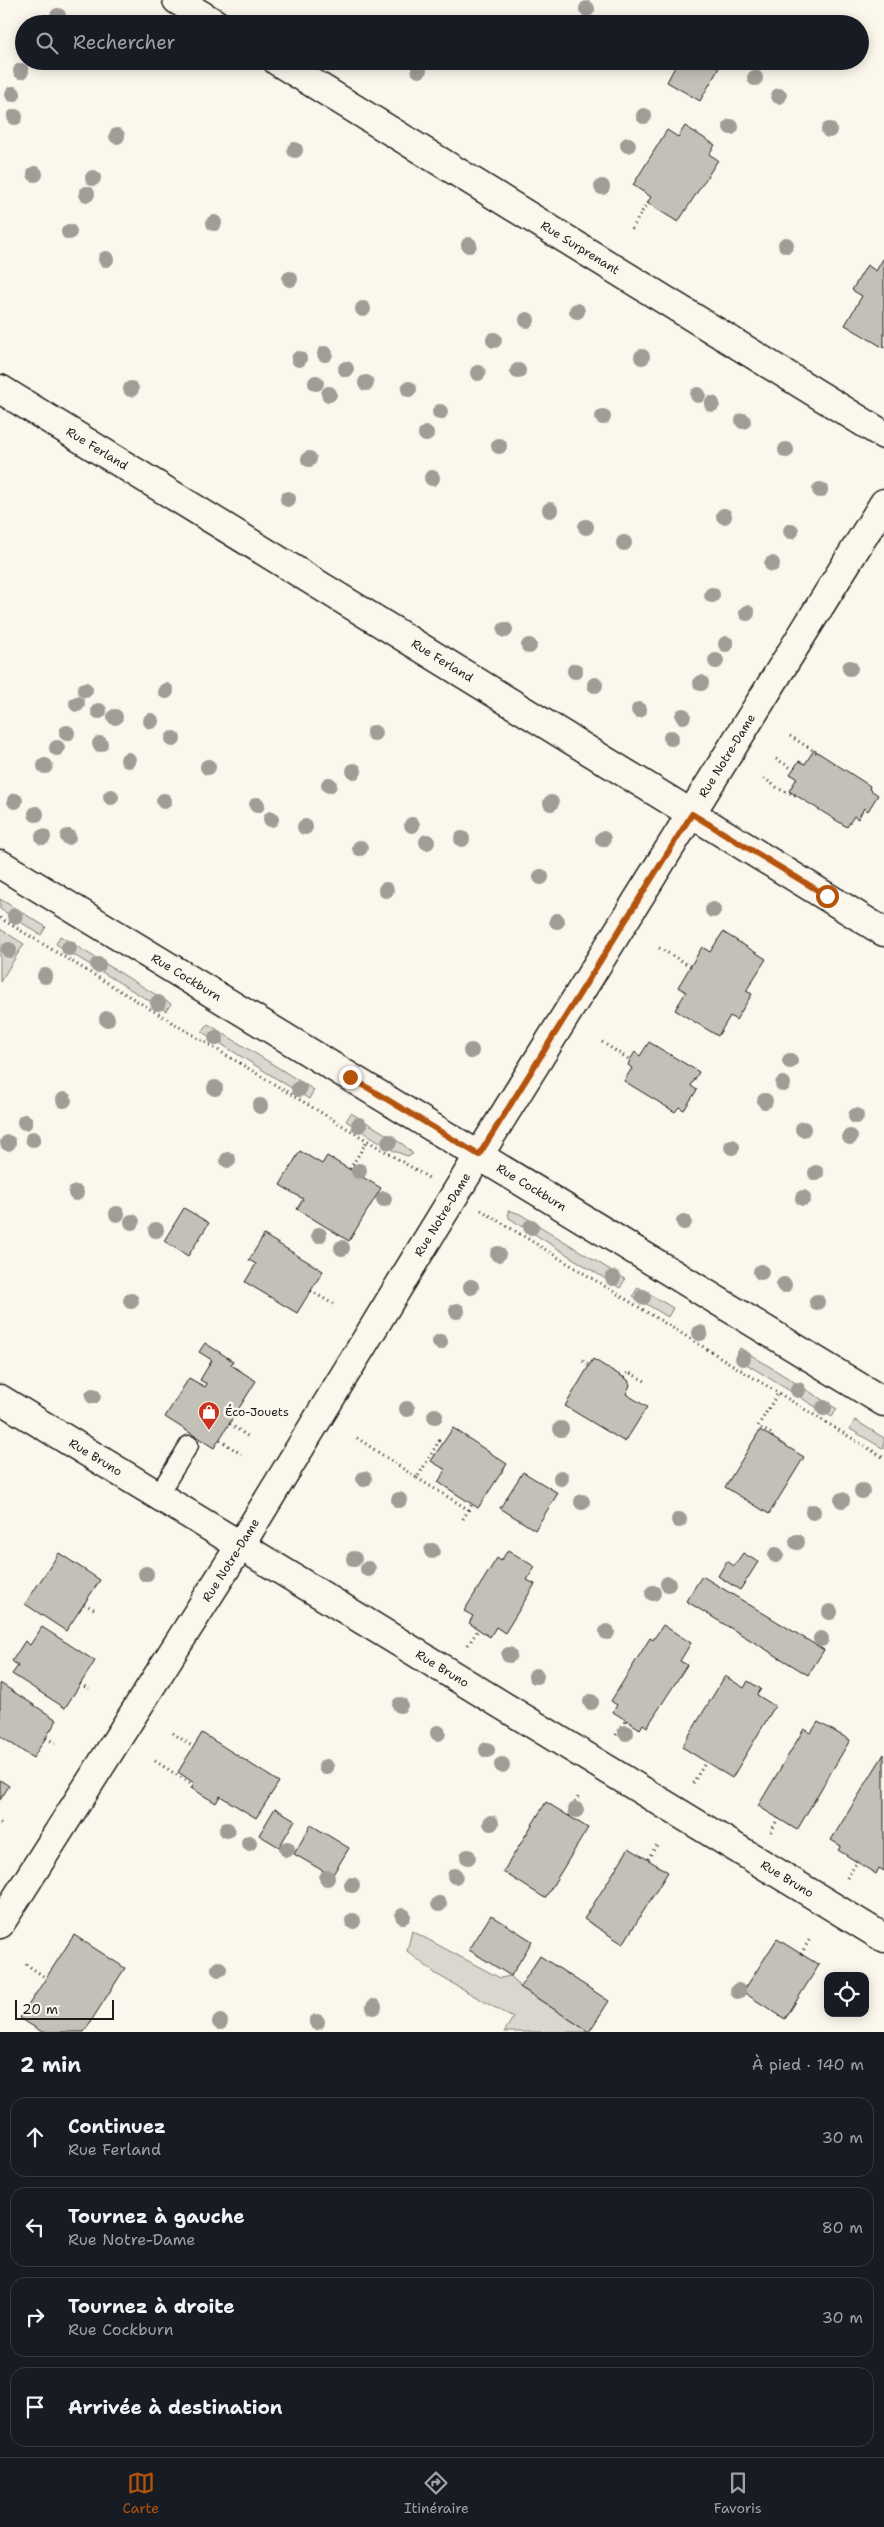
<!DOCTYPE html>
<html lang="fr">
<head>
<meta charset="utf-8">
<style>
  body { margin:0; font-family:"Shantell Sans",sans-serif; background:#20242c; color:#f1f3f6 }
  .controls { position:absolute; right:15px; bottom:15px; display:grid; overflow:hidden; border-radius:10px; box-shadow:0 2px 12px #0003 }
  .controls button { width:45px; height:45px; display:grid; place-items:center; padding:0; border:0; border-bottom:1px solid #363941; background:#171b24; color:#f1f3f6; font:25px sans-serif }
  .scale { position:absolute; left:15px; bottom:12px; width:99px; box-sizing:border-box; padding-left:5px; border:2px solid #1c1c1c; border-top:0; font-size:14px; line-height:18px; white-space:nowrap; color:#1c1c1c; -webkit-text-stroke:4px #fbf7ec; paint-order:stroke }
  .stop { position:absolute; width:15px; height:15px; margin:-11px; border:4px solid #b45309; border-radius:50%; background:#fff }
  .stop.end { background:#b45309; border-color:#fff; box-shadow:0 1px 5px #0008 }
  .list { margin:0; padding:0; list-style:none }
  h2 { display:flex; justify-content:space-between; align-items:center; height:65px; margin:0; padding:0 20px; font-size:21px }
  h2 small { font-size:16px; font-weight:400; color:#9ea1a6 }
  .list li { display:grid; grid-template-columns:32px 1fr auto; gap:15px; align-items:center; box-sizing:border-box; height:80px; margin:0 10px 10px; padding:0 10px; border:1px solid #363941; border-radius:15px }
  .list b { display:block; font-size:19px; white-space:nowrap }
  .list p { margin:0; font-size:16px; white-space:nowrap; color:#9ea1a6 }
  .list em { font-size:16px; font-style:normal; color:#9ea1a6 }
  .icon { flex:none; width:28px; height:28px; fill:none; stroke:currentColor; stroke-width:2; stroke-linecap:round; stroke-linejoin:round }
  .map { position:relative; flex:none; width:884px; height:2032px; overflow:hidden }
  .search { position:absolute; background:#171b24; box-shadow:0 2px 12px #0003; left:15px; right:15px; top:15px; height:55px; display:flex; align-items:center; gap:12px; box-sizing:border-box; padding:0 18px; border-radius:28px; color:#9ea1a6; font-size:19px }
  .sheet { height:425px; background:#171b24 }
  nav { display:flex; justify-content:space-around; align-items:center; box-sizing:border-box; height:70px; border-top:1px solid #363941; background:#171b24; font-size:14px; color:#9ea1a6 }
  nav a { display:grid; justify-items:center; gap:2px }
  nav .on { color:#b45309 }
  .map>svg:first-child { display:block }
  .green { fill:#dad7ce; stroke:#7b7a75 }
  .building { fill:#c3c0b8; stroke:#1c1c1c }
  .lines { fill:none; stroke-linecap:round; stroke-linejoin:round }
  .lane-casing { stroke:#1c1c1c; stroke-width:21 }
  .street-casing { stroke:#1c1c1c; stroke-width:31 }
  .secondary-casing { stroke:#1c1c1c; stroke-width:31 }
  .path { stroke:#1c1c1c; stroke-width:3; stroke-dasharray:1 4; stroke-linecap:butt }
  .lane { stroke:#fbf7ec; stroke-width:18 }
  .street { stroke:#fbf7ec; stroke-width:28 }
  .secondary { stroke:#fbf7ec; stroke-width:28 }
  .tree { fill:#a09d97 }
  .route { stroke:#b45309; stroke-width:6 }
  .labels { text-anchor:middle; stroke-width:5; stroke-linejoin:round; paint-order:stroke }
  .street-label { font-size:12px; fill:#1c1c1c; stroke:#fbf7ec }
  .poi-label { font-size:12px; fill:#1c1c1c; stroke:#fbf7ec; text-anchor:start }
</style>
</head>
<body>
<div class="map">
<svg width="884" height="2032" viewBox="0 0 884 2032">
  <rect width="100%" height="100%" fill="#fbf7ec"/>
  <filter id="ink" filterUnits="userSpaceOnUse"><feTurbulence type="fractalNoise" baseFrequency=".02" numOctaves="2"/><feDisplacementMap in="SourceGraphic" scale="10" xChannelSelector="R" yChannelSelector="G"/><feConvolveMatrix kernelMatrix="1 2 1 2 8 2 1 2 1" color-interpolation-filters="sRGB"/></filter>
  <g filter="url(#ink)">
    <!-- green -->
    <path class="green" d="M0,899L46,927L41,935L0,909Z
      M0,929L24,944L0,982Z
      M60,936L171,1004L166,1011L56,944Z
      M208,1024L314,1090L309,1099L202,1032Z
      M351,1113L404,1145L413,1154L407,1156L394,1151L346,1121Z
      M508,1210L520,1214L625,1279L620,1288L509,1218Z
      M638,1287L673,1308L668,1317L633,1296Z
      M740,1348L837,1409L832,1417L735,1357Z
      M855,1420L884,1438V1449L850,1429Z
      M412,1931L500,1978L511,1976L520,1987L589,2032H504L513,2018L436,1974L407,1951Z"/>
    <!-- building -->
    <path class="building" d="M678,61H707L719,68L700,101L667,82Z
      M685,126L715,145L709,154L718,160L678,222L647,203L651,197L633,185L667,130L678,137Z
      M883,259H884V348L845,325L862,296L852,290L867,265L876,271Z
      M814,750L870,786L869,789L878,795L868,811L864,808L858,819L854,816L847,827L789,791L797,778L790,774L799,761L805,764Z
      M723,932L766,959L746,991L752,994L736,1020L730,1016L718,1036L675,1010L686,992L678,987L702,947L710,952Z
      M649,1042L699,1072L691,1086L697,1090L684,1110L679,1107L675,1112L624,1081L632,1068L628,1065L630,1060L635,1052L640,1056Z
      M300,1151L322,1164L327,1156L381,1188L349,1241L297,1209L303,1199L280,1185Z
      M184,1208L209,1223L188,1256L164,1241Z
      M264,1235L323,1271L297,1313L245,1282L256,1264L249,1260Z
      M205,1343L233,1361L231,1365L256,1381L214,1448L165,1417L189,1378L205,1387L207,1384L200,1380L212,1360L199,1352Z
      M593,1359L628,1380L630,1385L626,1394L647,1407L625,1442L565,1406Z
      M453,1428L507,1464L478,1508L438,1482L446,1470L431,1461Z
      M760,1430L804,1457L769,1514L725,1487Z
      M523,1472L558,1493L535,1530L500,1508Z
      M508,1550L535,1567L527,1580L535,1584L505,1633L496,1627L490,1637L469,1623L473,1616L464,1611L497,1558L501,1561Z
      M59,1553L100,1580L66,1631L25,1604Z
      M743,1553L758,1562L740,1590L718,1576L727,1561L734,1566Z
      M702,1576L824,1650L808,1675L686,1601Z
      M663,1625L691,1643L680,1661L687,1665L647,1727L643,1724L640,1729L613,1712L617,1705L611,1701L650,1638L653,1640Z
      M42,1627L95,1661L65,1708L12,1674L18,1666L12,1661L25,1641L30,1645Z
      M725,1676L744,1688L748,1681L761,1689L757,1695L775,1706L732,1778L682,1747Z
      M0,1683L57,1720L33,1758L0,1736Z
      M818,1722L850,1740L797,1830L758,1806L804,1729L811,1733Z
      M202,1733L279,1782L256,1818L220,1796L216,1803L191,1788L194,1783L178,1772Z
      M884,1754V1871L879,1868L876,1874L838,1850L841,1846L831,1840Z
      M0,1780L9,1786L0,1800Z
      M546,1802L588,1828L545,1898L503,1872Z
      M275,1808L295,1820L279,1847L259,1835Z
      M311,1825L349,1848L332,1876L294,1854Z
      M629,1848L668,1872L623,1944L584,1919Z
      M491,1915L532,1941L511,1976L469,1950Z
      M74,1935L125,1968L84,2032H42L20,2018Z
      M777,1939L819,1965L785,2019L743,1992Z
      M540,1956L609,2001L589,2032L520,1987Z"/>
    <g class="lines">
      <!-- lane casing -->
      <g class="lane-casing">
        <path id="lane" d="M158,1495L189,1445"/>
      </g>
      <!-- street casing -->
      <g class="street-casing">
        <g id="street">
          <path d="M177,0L216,24"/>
          <path id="s1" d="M277,61L884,435"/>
          <path id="s2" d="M0,389L884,932"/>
          <path id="s3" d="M0,864L884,1402"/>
          <path id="s4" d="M0,1399L884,1938"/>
        </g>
      </g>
      <!-- secondary casing -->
      <g class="secondary-casing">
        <g id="secondary">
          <path id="s5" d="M0,1924L240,1546L479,1155L884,503"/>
        </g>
      </g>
      <!-- path -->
      <path class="path" d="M632,229L647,203
        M790,736L819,754
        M776,759L793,769
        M764,778L779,789L798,796
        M0,918L429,1178
        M659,948L690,966
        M602,1042L630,1060
        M350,1169L367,1141
        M481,1210L884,1458
        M311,1291L333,1304
        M583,1361L590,1366
        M624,1378L628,1372L647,1382
        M230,1424L250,1438
        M772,1437L773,1435L758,1426L778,1393
        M357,1438L417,1478L439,1441L443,1443
        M220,1440L241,1454
        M417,1478L469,1510
        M463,1519L472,1504
        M84,1604L96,1610
        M468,1645L478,1630
        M80,1684L89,1689
        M173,1733L193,1747
        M616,1735L626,1720
        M46,1738L55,1743
        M155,1761L193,1785
        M693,1783L706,1762
        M569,1816L579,1795
        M0,1823L4,1825
        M771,1832L778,1818
        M648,1859L658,1843
        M847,1878L857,1862
        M801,1954L811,1937
        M26,1964L46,1978"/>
      <!-- lane -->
      <use href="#lane" class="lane"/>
      <!-- street -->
      <use href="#street" class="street"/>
      <!-- secondary -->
      <use href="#secondary" class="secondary"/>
    </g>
    <!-- trees -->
    <g class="tree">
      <circle cx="587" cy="9" r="8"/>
      <circle cx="58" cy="16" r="8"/>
      <circle cx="419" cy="70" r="8"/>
      <circle cx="21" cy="71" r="8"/>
      <circle cx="755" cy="78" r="8"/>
      <circle cx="13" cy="94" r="8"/>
      <circle cx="779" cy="96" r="8"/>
      <circle cx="644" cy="116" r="8"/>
      <circle cx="15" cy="117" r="8"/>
      <circle cx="731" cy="127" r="8"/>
      <circle cx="829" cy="130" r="8"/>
      <circle cx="117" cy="136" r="8"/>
      <circle cx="628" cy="145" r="8"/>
      <circle cx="295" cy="150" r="8"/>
      <circle cx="35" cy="174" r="8"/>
      <circle cx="93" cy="178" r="8"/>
      <circle cx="602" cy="187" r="8"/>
      <circle cx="87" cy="194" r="8"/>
      <circle cx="214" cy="223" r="8"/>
      <circle cx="69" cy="232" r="8"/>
      <circle cx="469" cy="245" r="8"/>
      <circle cx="786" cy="245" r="8"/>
      <circle cx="106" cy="259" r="8"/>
      <circle cx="290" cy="279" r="8"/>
      <circle cx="363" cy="309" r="8"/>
      <circle cx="577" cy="311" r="8"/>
      <circle cx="527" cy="320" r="8"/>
      <circle cx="494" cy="340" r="8"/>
      <circle cx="325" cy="354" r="8"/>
      <circle cx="642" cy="357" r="8"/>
      <circle cx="299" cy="359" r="8"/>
      <circle cx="346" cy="369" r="8"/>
      <circle cx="518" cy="371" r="8"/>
      <circle cx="478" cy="373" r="8"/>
      <circle cx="316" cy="383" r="8"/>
      <circle cx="366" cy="383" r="8"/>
      <circle cx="131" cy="389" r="8"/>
      <circle cx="409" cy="389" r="8"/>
      <circle cx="329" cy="394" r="8"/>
      <circle cx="698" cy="395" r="8"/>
      <circle cx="712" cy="404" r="8"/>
      <circle cx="440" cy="412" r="8"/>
      <circle cx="603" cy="417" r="8"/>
      <circle cx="743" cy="421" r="8"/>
      <circle cx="426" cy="434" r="8"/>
      <circle cx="499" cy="446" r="8"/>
      <circle cx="786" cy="450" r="8"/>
      <circle cx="309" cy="459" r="8"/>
      <circle cx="432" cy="478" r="8"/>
      <circle cx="820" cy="490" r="8"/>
      <circle cx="288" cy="499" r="8"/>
      <circle cx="550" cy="510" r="8"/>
      <circle cx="724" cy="516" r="8"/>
      <circle cx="586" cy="527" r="8"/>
      <circle cx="791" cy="531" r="8"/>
      <circle cx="624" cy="543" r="8"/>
      <circle cx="772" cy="564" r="8"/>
      <circle cx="712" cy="595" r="8"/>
      <circle cx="747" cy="613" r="8"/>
      <circle cx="505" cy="630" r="8"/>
      <circle cx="726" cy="644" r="8"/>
      <circle cx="529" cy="646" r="8"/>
      <circle cx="716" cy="661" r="8"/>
      <circle cx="850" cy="668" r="8"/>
      <circle cx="575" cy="671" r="8"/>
      <circle cx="701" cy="683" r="8"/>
      <circle cx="595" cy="685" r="8"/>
      <circle cx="85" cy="690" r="8"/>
      <circle cx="166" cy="691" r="8"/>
      <circle cx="77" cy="704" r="8"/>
      <circle cx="639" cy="710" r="8"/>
      <circle cx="99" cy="711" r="8"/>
      <circle cx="683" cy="716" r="8"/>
      <circle cx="115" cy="717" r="8"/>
      <circle cx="151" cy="721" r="8"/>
      <circle cx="67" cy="733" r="8"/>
      <circle cx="374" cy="733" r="8"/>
      <circle cx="671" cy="738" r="8"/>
      <circle cx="173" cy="739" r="8"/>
      <circle cx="100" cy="744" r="8"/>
      <circle cx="57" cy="748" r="8"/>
      <circle cx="128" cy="760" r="8"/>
      <circle cx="45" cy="766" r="8"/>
      <circle cx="208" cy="767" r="8"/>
      <circle cx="354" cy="771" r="8"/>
      <circle cx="329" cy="785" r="8"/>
      <circle cx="111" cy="797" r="8"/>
      <circle cx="15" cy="801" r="8"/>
      <circle cx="164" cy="801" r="8"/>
      <circle cx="551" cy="803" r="8"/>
      <circle cx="257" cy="805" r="8"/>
      <circle cx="36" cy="814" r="8"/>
      <circle cx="271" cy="819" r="8"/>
      <circle cx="412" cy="825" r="8"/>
      <circle cx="305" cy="827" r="8"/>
      <circle cx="43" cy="837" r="8"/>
      <circle cx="68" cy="837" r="8"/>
      <circle cx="462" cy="839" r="8"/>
      <circle cx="603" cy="839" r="8"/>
      <circle cx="427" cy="842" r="8"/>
      <circle cx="360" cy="848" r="8"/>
      <circle cx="541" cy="877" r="8"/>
      <circle cx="386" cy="890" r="8"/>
      <circle cx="713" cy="910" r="8"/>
      <circle cx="15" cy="916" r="8"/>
      <circle cx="557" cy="921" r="8"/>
      <circle cx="69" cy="948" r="8"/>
      <circle cx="9" cy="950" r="8"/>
      <circle cx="98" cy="965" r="8"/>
      <circle cx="45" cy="976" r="8"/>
      <circle cx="158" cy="1003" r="8"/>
      <circle cx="107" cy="1019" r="8"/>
      <circle cx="216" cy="1038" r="8"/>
      <circle cx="471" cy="1051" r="8"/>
      <circle cx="790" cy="1061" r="8"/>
      <circle cx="783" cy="1084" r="8"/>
      <circle cx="215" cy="1088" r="8"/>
      <circle cx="299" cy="1089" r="8"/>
      <circle cx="64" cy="1100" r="8"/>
      <circle cx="765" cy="1101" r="8"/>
      <circle cx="260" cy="1106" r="8"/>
      <circle cx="856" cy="1116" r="8"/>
      <circle cx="25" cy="1122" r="8"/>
      <circle cx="359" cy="1125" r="8"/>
      <circle cx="803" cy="1129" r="8"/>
      <circle cx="850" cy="1137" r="8"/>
      <circle cx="33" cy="1139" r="8"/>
      <circle cx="389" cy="1142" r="8"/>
      <circle cx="8" cy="1143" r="8"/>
      <circle cx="732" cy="1147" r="8"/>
      <circle cx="228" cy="1160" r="8"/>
      <circle cx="359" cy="1171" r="8"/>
      <circle cx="816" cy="1173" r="8"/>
      <circle cx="76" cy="1193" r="8"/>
      <circle cx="803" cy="1198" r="8"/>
      <circle cx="384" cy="1199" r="8"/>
      <circle cx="117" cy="1214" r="8"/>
      <circle cx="132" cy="1222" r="8"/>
      <circle cx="684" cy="1222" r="8"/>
      <circle cx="531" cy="1227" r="8"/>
      <circle cx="156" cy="1230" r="8"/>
      <circle cx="319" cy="1235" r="8"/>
      <circle cx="342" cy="1248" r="8"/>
      <circle cx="498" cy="1254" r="8"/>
      <circle cx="761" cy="1272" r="8"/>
      <circle cx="613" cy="1278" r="8"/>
      <circle cx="784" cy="1285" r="8"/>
      <circle cx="471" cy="1287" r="8"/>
      <circle cx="643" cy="1297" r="8"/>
      <circle cx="131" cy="1301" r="8"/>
      <circle cx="817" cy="1302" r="8"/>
      <circle cx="457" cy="1311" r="8"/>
      <circle cx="700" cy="1333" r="8"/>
      <circle cx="440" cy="1342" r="8"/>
      <circle cx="743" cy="1358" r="8"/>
      <circle cx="798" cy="1390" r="8"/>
      <circle cx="93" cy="1396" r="8"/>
      <circle cx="824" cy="1408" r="8"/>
      <circle cx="407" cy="1409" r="8"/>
      <circle cx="435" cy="1416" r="8"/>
      <circle cx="561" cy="1429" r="8"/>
      <circle cx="561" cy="1478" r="8"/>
      <circle cx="364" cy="1479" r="8"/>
      <circle cx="862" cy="1491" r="8"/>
      <circle cx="399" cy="1500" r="8"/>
      <circle cx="842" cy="1500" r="8"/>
      <circle cx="582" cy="1502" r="8"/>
      <circle cx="813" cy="1512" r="8"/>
      <circle cx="679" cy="1520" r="8"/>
      <circle cx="797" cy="1542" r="8"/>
      <circle cx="432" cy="1551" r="8"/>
      <circle cx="776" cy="1555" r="8"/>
      <circle cx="354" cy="1559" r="8"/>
      <circle cx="368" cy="1569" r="8"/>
      <circle cx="146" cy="1574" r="8"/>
      <circle cx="668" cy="1584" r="8"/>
      <circle cx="653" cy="1593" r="8"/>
      <circle cx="830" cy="1612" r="8"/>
      <circle cx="607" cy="1632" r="8"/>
      <circle cx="821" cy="1639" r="8"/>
      <circle cx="509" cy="1655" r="8"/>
      <circle cx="536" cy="1676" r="8"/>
      <circle cx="591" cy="1702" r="8"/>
      <circle cx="400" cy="1705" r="8"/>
      <circle cx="438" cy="1733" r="8"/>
      <circle cx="626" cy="1733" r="8"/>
      <circle cx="487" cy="1750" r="8"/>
      <circle cx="502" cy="1765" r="8"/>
      <circle cx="326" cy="1767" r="8"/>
      <circle cx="576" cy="1810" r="8"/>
      <circle cx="491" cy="1823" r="8"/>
      <circle cx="227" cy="1830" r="8"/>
      <circle cx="249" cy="1843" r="8"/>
      <circle cx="287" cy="1849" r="8"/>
      <circle cx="468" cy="1857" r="8"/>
      <circle cx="455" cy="1876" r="8"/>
      <circle cx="327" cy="1878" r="8"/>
      <circle cx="352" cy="1885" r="8"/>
      <circle cx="439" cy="1904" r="8"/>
      <circle cx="403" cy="1916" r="8"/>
      <circle cx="353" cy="1921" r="8"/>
      <circle cx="219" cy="1969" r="8"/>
      <circle cx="738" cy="1991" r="8"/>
      <circle cx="374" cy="2007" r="8"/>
      <circle cx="220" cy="2022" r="8"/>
      <circle cx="317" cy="2022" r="8"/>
    </g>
  </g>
  <g class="lines" filter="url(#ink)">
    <!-- route -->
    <path class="route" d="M350,1077L479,1155L692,814L827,896"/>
  </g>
  <!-- icons -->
  <defs>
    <g id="shop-pin" transform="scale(1.125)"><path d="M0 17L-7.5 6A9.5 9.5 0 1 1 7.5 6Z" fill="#c8321e" stroke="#fbf7ec"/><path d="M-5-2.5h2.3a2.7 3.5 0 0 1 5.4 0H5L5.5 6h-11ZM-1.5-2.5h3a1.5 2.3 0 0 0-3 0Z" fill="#fff"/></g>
  </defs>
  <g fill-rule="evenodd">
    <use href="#shop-pin" x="209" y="1412"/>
  </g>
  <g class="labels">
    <!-- street labels -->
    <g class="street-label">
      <text dy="4" stroke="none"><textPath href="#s1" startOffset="356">Rue Surprenant</textPath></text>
      <text dy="4" stroke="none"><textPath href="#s2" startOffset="114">Rue Ferland</textPath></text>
      <text dy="4" stroke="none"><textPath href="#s2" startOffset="519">Rue Ferland</textPath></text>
      <text dy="4" stroke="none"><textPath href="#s5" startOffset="1376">Rue Notre-Dame</textPath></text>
      <text dy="4" stroke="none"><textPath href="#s3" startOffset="218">Rue Cockburn</textPath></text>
      <text dy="4" stroke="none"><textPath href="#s3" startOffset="622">Rue Cockburn</textPath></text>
      <text dy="4" stroke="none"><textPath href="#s5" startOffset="836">Rue Notre-Dame</textPath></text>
      <text dy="4" stroke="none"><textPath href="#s4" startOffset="112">Rue Bruno</textPath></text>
      <text dy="4" stroke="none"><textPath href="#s5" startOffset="431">Rue Notre-Dame</textPath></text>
      <text dy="4" stroke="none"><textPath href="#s4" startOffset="518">Rue Bruno</textPath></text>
      <text dy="4" stroke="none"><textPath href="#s4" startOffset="922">Rue Bruno</textPath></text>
    </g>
    <!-- poi labels -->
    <g class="poi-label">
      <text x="225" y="1416">Éco-Jouets</text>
    </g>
  </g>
</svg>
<div class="controls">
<button><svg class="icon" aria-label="locate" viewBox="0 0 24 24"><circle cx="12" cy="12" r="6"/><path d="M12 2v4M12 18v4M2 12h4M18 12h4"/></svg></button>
</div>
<div class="scale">20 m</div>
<div class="stop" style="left:827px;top:896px"></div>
<div class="stop end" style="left:350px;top:1077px"></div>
<div class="search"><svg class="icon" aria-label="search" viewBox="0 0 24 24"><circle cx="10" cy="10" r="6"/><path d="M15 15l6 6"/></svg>Rechercher</div>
</div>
<section class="sheet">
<h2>2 min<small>À pied · 140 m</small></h2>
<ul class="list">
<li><svg class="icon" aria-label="ahead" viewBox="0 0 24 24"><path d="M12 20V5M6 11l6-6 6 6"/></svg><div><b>Continuez</b><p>Rue Ferland</p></div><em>30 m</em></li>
<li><svg class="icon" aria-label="left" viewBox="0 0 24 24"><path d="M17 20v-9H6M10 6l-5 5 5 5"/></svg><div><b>Tournez à gauche</b><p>Rue Notre-Dame</p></div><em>80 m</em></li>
<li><svg class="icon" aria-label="right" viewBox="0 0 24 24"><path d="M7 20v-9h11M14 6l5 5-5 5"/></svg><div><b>Tournez à droite</b><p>Rue Cockburn</p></div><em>30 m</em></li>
<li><svg class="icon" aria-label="arrive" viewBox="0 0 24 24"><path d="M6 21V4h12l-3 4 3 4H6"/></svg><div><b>Arrivée à destination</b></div></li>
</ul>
</section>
<nav>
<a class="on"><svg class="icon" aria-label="map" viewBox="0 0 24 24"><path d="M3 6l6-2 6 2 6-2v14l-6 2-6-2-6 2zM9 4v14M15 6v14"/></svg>Carte</a>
<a><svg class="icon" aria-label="directions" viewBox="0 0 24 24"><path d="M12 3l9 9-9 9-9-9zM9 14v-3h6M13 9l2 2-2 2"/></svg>Itinéraire</a>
<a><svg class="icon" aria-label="saved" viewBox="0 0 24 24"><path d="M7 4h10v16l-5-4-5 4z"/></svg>Favoris</a>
</nav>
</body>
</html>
